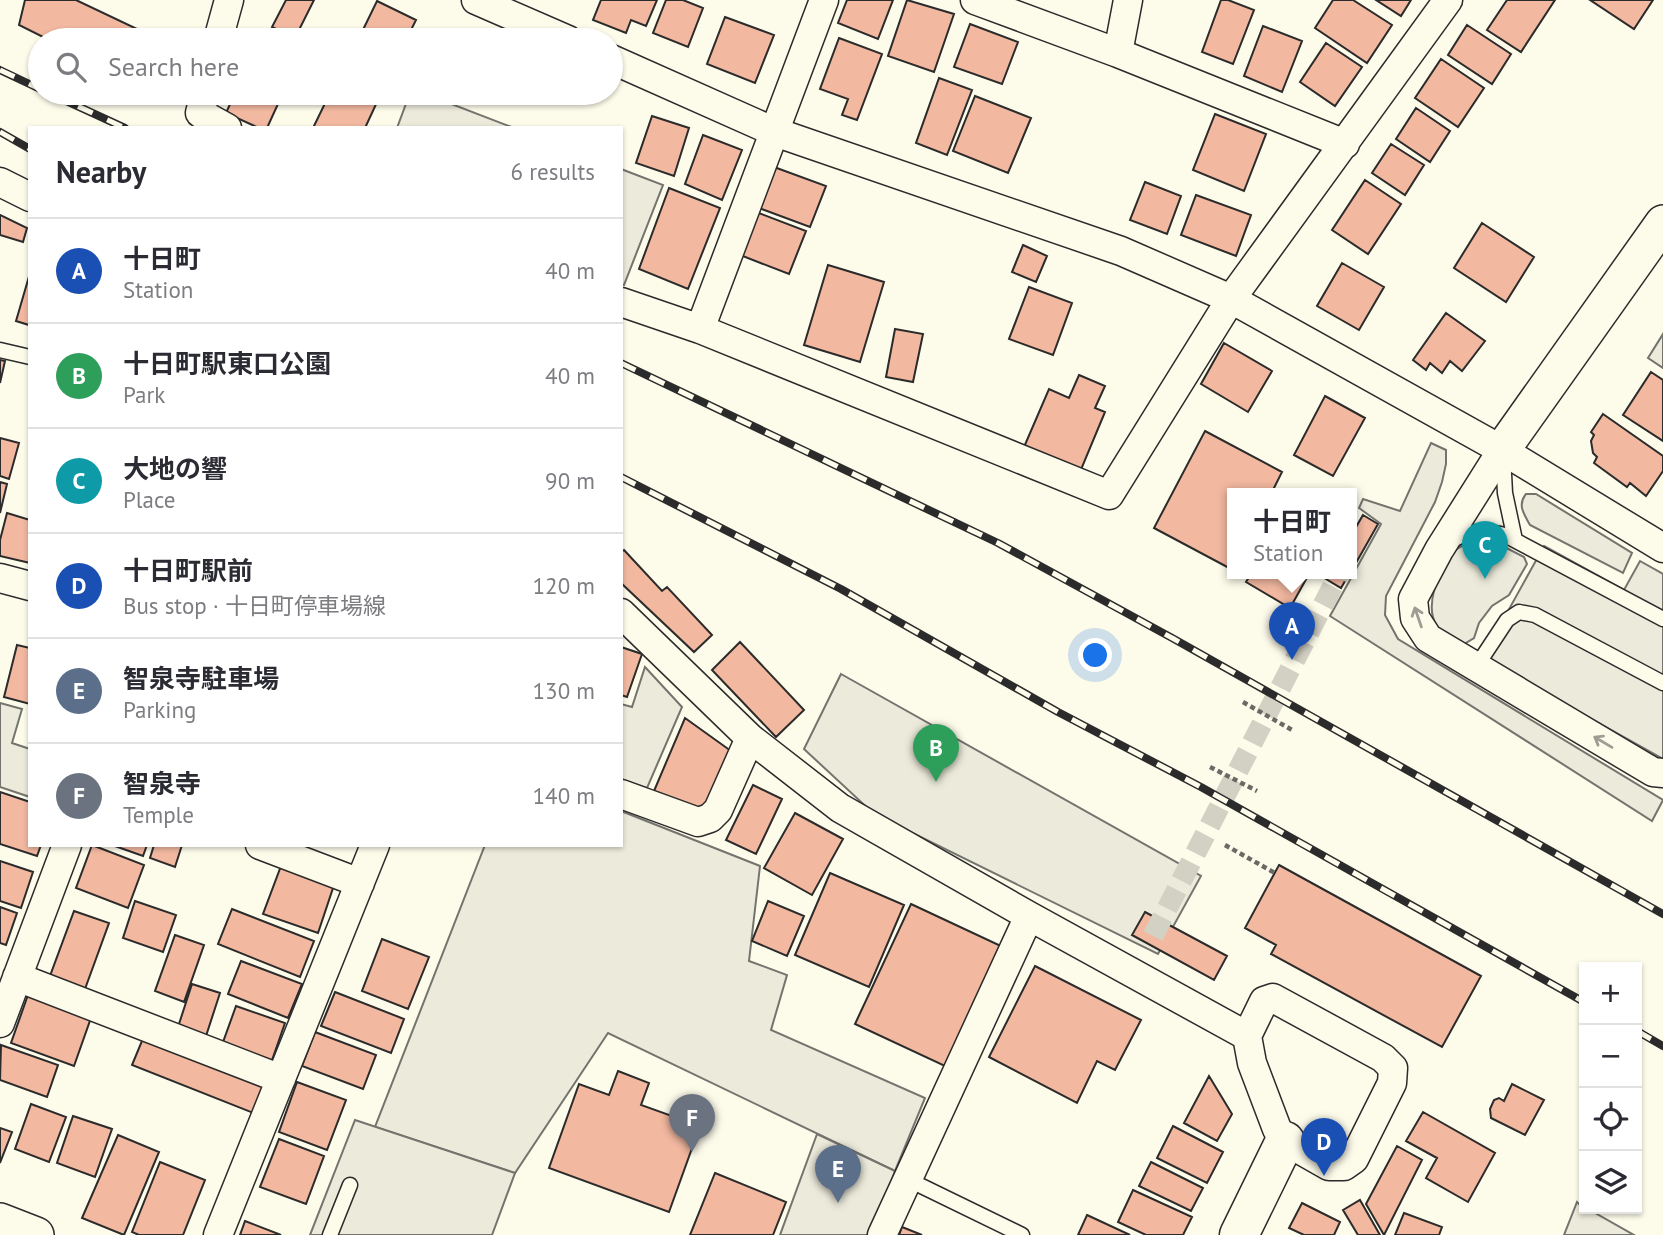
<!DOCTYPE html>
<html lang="en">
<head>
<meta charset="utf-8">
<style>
  body { margin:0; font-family:"PT Sans","Noto Sans JP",sans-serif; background:#f7f7f7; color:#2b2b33 }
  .controls { position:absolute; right:21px; bottom:21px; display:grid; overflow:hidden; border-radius:0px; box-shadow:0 2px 5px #0004 }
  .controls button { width:63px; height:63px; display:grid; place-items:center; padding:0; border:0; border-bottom:2px solid #e1e1e2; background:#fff; color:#2b2b33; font:35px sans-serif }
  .you { position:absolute; left:1096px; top:656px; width:24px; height:24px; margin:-18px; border:5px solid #fff; border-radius:50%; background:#1a73e8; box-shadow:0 0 0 10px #1a73e833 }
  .badge { display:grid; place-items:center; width:46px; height:46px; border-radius:50%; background:#db2777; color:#fff; font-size:23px; font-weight:700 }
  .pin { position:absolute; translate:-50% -58px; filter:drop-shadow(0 2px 4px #0008) }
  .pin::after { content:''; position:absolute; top:37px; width:24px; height:21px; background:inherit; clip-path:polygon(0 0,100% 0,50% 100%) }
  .popup { position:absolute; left:1227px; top:488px; width:130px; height:91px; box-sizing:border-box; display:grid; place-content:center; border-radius:0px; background:#fff; filter:drop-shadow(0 2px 5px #0005); font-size:23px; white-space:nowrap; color:#7c7c81 }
  .popup b { font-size:26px; color:#2b2b33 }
  .popup::after { content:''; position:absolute; left:50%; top:100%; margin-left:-14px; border:14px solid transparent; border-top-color:#fff }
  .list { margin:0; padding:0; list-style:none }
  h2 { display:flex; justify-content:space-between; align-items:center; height:91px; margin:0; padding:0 28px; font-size:30px }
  h2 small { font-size:23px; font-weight:400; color:#7c7c81 }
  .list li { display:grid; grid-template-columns:46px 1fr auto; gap:21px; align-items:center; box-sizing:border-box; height:105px; padding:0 28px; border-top:2px solid #e1e1e2 }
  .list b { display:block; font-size:26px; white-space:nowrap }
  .list p { margin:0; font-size:23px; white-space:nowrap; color:#7c7c81 }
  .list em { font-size:23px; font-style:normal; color:#7c7c81 }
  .icon { flex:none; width:38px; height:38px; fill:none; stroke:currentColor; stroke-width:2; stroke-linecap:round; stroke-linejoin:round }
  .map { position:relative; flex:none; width:1663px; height:1235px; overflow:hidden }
  .search { position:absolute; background:#fff; box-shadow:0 2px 5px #0004; left:28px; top:28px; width:595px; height:77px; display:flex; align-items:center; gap:18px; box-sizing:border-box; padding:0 24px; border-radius:38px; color:#7c7c81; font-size:26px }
  .panel { position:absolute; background:#fff; box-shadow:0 2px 5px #0004; left:28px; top:126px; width:595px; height:721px; border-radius:0px }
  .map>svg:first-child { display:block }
  .green { fill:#ecebdb; stroke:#74746e; stroke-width:2 }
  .parking { fill:#eceadb; stroke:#74746e; stroke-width:2 }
  .building { fill:#f2b8a0; stroke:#2b2b2b; stroke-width:2 }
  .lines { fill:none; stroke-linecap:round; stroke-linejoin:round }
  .pedestrian-tunnel { stroke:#d3d1c4; stroke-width:21; stroke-dasharray:21 10; stroke-linecap:butt }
  .service-casing { stroke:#2b2b2b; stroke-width:17 }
  .minor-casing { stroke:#2b2b2b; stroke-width:31 }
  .tertiary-casing { stroke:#2b2b2b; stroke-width:38 }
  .secondary-casing { stroke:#2b2b2b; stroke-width:41 }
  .path { stroke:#6a6964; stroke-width:4.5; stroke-dasharray:5 3.5; stroke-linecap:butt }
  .service { stroke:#fdfbea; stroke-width:14 }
  .minor { stroke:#fdfbea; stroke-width:28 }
  .tertiary { stroke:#fdfbea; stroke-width:35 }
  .secondary { stroke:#fdfbea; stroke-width:38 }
  .rail-casing { stroke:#2b2b2b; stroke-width:8 }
  .rail { stroke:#fdfbea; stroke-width:5; stroke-dasharray:16; stroke-linecap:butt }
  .oneway { stroke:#9e9d94 }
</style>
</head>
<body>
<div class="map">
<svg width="1663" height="1235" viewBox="0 0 1663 1235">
  <rect width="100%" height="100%" fill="#fdfbea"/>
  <!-- green -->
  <path class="green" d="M1526,494H1536L1632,553L1623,573L1530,525C1524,514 1517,505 1526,494Z
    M1481,540H1491L1524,557L1527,564L1509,595L1492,606L1479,623L1474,638L1464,644C1456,639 1442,634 1437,626C1424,607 1438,571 1452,554C1459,545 1470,543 1481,540Z
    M841,674L1201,876L1158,954L874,814L804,749Z
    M621,811L760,866L749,961L787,975L771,1030L925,1098L895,1171L608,1033L515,1173L375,1127L485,845H621Z"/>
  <!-- parking -->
  <path class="parking" d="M410,93H423L514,128H397Z
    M621,169L663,185L624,285L621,284Z
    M1663,334V368L1648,358Z
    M1431,443L1446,450V464L1442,482L1435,502L1386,596L1385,615L1398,639L1663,800L1652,821L1330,616L1381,524L1359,508L1363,499L1400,511Z
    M1544,546L1624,590L1640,561L1663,574V759L1482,658Z
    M645,667L682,707L647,788L621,779V704L632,707Z
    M0,703L22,709L12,743L30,749V797L0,787Z
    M355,1120L515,1173L492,1235H310Z
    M817,1134L895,1171L871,1235H780Z
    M1577,1202L1584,1209H1588L1634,1235H1564Z"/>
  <!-- building -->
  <path class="building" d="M25,0H76L154,37L153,40H49L19,25Z
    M286,0H314L295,38L272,27Z
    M601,0H657L646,26L631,20L626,33L593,20Z
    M666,0H683L703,8L688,47L653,33Z
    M847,0H893L878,39L838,23Z
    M907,0L954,14L934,72L888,56Z
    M1221,0H1228L1254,10L1233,64L1202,52Z
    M1333,0H1353L1392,25L1367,63L1315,28Z
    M1376,0H1411L1401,16Z
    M1507,0H1555L1521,52L1487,30Z
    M1590,0H1653L1634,29Z
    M377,1L416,20L406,40H358Z
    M725,17L774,35L755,83L707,64Z
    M970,24L1018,42L1002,84L954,67Z
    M1467,25L1511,54L1492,84L1448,55Z
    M1263,26L1302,41L1282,92L1244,76Z
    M839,38L882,54L857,120L842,115L848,99L820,89Z
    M1326,43L1362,67L1335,106L1300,82Z
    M1441,59L1484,88L1458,127L1415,98Z
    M939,78L972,90L947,155L916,143Z
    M235,93H283L267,128H259L226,113Z
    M330,93H362L378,100L365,128H313Z
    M479,93H498L495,99Z
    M975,96L1031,118L1008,173L953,151Z
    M1416,108L1450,131L1430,162L1396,139Z
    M1215,114L1266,134L1244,191L1193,170Z
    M652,116L689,128L674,176L636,163Z
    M703,135L742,150L722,200L685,184Z
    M1391,144L1424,165L1405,195L1372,173Z
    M774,167L826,186L810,227L759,208Z
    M1365,180L1401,204L1368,254L1332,230Z
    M1145,182L1181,196L1167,234L1130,220Z
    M669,188L720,208L688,289L639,269Z
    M1196,195L1251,215L1236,256L1181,235Z
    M756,212L806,231L789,274L740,255Z
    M0,215L27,228L23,242L0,235Z
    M1482,223L1534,257L1506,302L1454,268Z
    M1023,245L1047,256L1036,282L1012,272Z
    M1342,263L1384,287L1359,330L1317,306Z
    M828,265L884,282L860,362L804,345Z
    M30,273V324L29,325L16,321Z
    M1029,287L1072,303L1053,355L1009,339Z
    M1446,313L1485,341L1462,371L1450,361L1442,373L1430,363L1426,370L1413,360Z
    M895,329L923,334L913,382L886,377Z
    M1224,343L1272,371L1248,412L1201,384Z
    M0,360L5,361L0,383Z
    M1651,372L1663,380V441L1623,415Z
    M1079,375L1105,386L1095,408L1105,412L1080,472L1024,447L1049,389L1069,398Z
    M1325,396L1365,418L1333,476L1294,455Z
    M1603,414L1663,456V471L1646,496L1630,483L1627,487L1594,463L1597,457L1593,453L1591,441L1594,435L1591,432Z
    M1205,431L1282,472L1271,494H1232L1231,569L1154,528Z
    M0,438L19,443L9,479L0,476Z
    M0,482L7,484L0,513Z
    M7,513L30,520V563L0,556V540Z
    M1363,515L1378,524L1352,570V534Z
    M624,550L662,591L667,587L712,635L694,652L621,583V552Z
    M1251,574H1309L1290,608L1246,582Z
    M1329,574H1349L1341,588L1326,579Z
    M740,642L804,710L776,737L712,670Z
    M17,645L30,648V704L4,697Z
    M621,647L642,654L627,697L621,695Z
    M685,718L731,751L704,810L654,791Z
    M753,785L782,799L756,854L726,840Z
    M0,792L30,802V845H41L37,856L0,844Z
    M795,813L843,839L812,895L764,868Z
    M92,845L144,865L128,908L76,888Z
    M112,845H147L143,856Z
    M154,845H182L175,867L150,858Z
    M0,861L33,872L21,908L0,901Z
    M1279,865L1481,976L1442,1047L1271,954L1276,945L1245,928Z
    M281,866L334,885L318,933L263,914Z
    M830,873L904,905L869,987L795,955Z
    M135,901L176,915L163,952L123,938Z
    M768,901L804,916L787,956L752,941Z
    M911,904L1003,947L947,1067L855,1024Z
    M0,907L17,913L6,945L0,943Z
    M232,909L314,941L300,977L218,944Z
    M74,911L109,923L85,989L50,976Z
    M1145,912L1227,956L1214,980L1132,935Z
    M175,935L204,945L184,1002L155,991Z
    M382,939L429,957L408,1009L362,991Z
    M241,961L302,984L288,1018L228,994Z
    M1035,966L1141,1020L1115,1070L1097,1061L1077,1103L989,1057Z
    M192,984L220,993L206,1036L178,1027Z
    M29,992L92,1015L74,1066L11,1043Z
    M335,992L404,1019L391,1053L321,1026Z
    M236,1006L285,1023L271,1063L222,1045Z
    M315,1032L376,1055L363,1089L302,1066Z
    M144,1036L267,1084L256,1114L132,1065Z
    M1,1045L58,1065L47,1097L0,1080Z
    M618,1071L649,1083L641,1105L700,1126L669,1212L549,1168L579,1084L609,1095Z
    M1209,1076L1232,1114L1217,1141L1184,1123Z
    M297,1082L346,1100L327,1150L279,1132Z
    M1512,1084L1544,1100L1525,1135L1491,1118L1490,1109L1494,1100L1499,1098L1504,1101Z
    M31,1104L66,1117L49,1162L15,1149Z
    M1423,1112L1495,1153L1468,1202L1426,1178L1437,1158L1406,1141Z
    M73,1116L112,1129L95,1177L57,1163Z
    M1173,1126L1223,1152L1207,1183L1157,1158Z
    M0,1128L12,1132L0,1163Z
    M118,1135L159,1152L124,1235L82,1218Z
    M279,1139L324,1156L306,1204L260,1187Z
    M1397,1146L1422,1160L1384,1235L1366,1204Z
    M160,1162L205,1180L183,1235H139L132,1232Z
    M1151,1162L1203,1188L1191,1211L1139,1186Z
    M715,1173L786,1202L773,1235H690Z
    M1133,1190L1192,1217L1183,1235H1146L1118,1222Z
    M1360,1200L1380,1235H1358L1343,1210Z
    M1302,1203L1340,1222L1334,1235H1304L1289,1228Z
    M1404,1213L1442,1227L1439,1235H1395Z
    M1087,1215L1130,1235H1078Z
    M245,1221L281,1235H240Z
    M902,1227L922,1235H899Z"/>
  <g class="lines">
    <!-- pedestrian-tunnel -->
    <path class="pedestrian-tunnel" d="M1153,936L1339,574"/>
    <!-- service casing -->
    <g class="service-casing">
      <path id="service" d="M0,350L30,357
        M1503,455L1505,493L1515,540
        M1448,543C1467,530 1484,530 1505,535L1663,619
        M1476,667L1507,620L1519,612L1535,615L1663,683
        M907,1179L1022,1235
        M330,1235L350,1185"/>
    </g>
    <!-- minor casing -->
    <g class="minor-casing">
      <path id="minor" d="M476,0L568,40
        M975,0L1118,53L1345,144
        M218,40L229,0
        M1118,53L1128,0
        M611,59L775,132L1121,251L1231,299L1502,450L1663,548
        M205,93L200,113L227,128
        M0,182L30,197
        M621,302L700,329L1109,495L1231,299L1448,0
        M700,329L824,0
        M1502,450L1439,550L1413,599L1415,618L1428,638L1653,772L1663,773
        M0,578L30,586
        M621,613L750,738L840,808L1029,916L1247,1036
        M621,794L698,822L710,818L718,810L750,738
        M260,845L360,883
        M17,977L281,1079
        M1273,998L1383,1058L1393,1068L1392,1083L1354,1159L1344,1166H1329L1285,1141L1277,1129L1252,1063L1247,1036L1264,1001Z
        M0,1023L67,845
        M218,1235L375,845
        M882,1235L1029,916"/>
    </g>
    <!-- tertiary casing -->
    <g class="tertiary-casing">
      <path id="tertiary" d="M1502,450L1663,223
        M0,1221L36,1235"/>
    </g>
    <!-- secondary casing -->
    <g class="secondary-casing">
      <path id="secondary" d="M1239,1235L1285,1141"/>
    </g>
    <!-- path -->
    <path class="path" d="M1243,702L1292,730
      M1210,767L1257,791
      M1225,845L1275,873"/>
    <!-- service -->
    <use href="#service" class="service"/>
    <!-- minor -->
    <use href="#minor" class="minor"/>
    <!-- tertiary -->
    <use href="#tertiary" class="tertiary"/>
    <!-- secondary -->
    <use href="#secondary" class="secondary"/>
    <!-- rail casing -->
    <g class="rail-casing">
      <path id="rail" d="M0,70L40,89
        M49,93L125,128
        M0,132L30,149
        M621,363L998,543L1174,639L1663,914
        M621,477L841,589L1058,712L1201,787L1584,1002
        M1637,1031L1663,1046"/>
    </g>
    <!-- rail -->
    <use href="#rail" class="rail"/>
  </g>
  <!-- one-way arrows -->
  <defs><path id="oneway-shaft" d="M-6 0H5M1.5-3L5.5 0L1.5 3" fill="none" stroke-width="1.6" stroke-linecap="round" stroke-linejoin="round" transform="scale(1.75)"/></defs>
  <g class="oneway">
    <use href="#oneway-shaft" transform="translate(1418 617) rotate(-109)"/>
    <use href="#oneway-shaft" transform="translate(1603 742) rotate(-149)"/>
  </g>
</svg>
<div class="controls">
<button>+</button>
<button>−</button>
<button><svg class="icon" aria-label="locate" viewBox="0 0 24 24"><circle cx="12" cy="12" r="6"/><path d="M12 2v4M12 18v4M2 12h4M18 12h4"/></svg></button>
<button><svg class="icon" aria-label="layers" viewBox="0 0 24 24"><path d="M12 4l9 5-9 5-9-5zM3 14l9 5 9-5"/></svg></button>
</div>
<div class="you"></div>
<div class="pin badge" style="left:1292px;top:660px;background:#1a4fb4">A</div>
<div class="popup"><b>十日町</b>Station</div>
<div class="pin badge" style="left:936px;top:782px;background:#2e9e5b">B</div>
<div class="pin badge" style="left:1485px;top:579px;background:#0f9aa8">C</div>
<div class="pin badge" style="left:1324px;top:1176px;background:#1a4fb4">D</div>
<div class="pin badge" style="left:838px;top:1203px;background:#5c6f8a">E</div>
<div class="pin badge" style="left:692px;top:1152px;background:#6b7280">F</div>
<div class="search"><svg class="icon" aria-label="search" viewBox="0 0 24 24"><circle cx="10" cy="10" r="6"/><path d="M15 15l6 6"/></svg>Search here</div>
<section class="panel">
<h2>Nearby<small>6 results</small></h2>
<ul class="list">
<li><span class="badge" style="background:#1a4fb4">A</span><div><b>十日町</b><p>Station</p></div><em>40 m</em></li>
<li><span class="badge" style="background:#2e9e5b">B</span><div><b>十日町駅東口公園</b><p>Park</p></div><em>40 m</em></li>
<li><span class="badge" style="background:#0f9aa8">C</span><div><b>大地の響</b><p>Place</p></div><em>90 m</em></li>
<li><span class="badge" style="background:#1a4fb4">D</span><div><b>十日町駅前</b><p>Bus stop · 十日町停車場線</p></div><em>120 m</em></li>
<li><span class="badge" style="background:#5c6f8a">E</span><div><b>智泉寺駐車場</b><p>Parking</p></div><em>130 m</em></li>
<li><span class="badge" style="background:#6b7280">F</span><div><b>智泉寺</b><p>Temple</p></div><em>140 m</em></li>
</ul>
</section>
</div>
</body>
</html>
